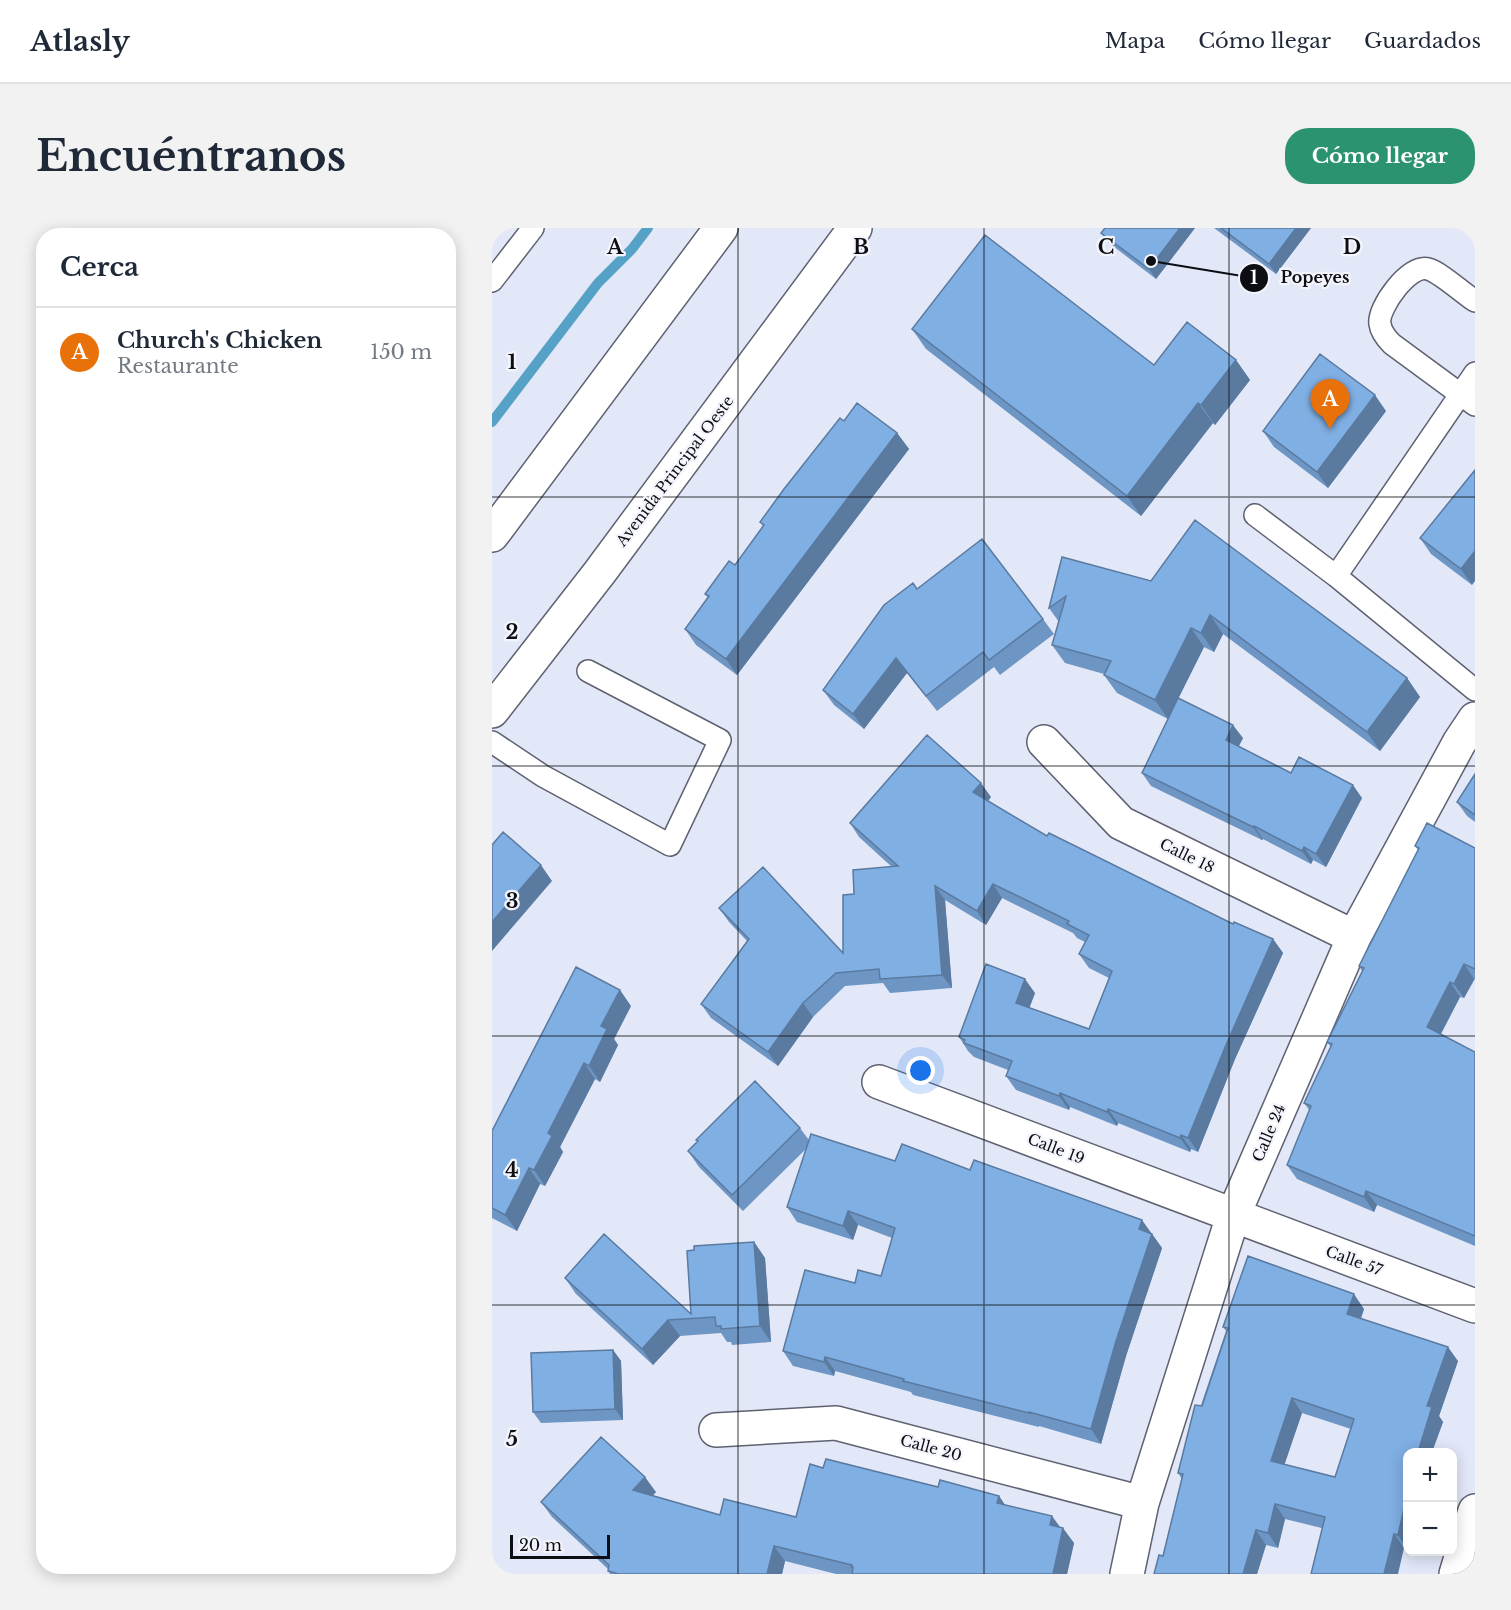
<!DOCTYPE html>
<html lang="es">
<head>
<meta charset="utf-8">
<style>
  body { margin:0; font-family:"Libre Baskerville",serif; background:#f2f2f3; color:#1f2937 }
  .controls { position:absolute; right:18px; bottom:18px; display:grid; overflow:hidden; border-radius:12px; box-shadow:0 3px 15px #0003 }
  .controls button { width:54px; height:54px; display:grid; place-items:center; padding:0; border:0; border-bottom:2px solid #e0e1e3; background:#fff; color:#1f2937; font:30px sans-serif }
  .scale { position:absolute; left:18px; bottom:15px; width:100px; box-sizing:border-box; padding-left:6px; border:3px solid #0c0e13; border-top:0; font-size:16px; line-height:21px; white-space:nowrap; color:#0c0e13; -webkit-text-stroke:4px #f4f5fc; paint-order:stroke }
  .you { position:absolute; left:429px; top:843px; width:21px; height:21px; margin:-15px; border:4px solid #fff; border-radius:50%; background:#1a73e8; box-shadow:0 0 0 9px #1a73e833 }
  .badge { display:grid; place-items:center; width:39px; height:39px; border-radius:50%; background:#2c9370; color:#fff; font-size:20px; font-weight:700 }
  .pin { position:absolute; translate:-50% -50px; filter:drop-shadow(0 2px 3px #0008) }
  .pin::after { content:''; position:absolute; top:32px; width:21px; height:18px; background:inherit; clip-path:polygon(0 0,100% 0,50% 100%) }
  .list { margin:0; padding:0; list-style:none }
  h2 { display:flex; justify-content:space-between; align-items:center; height:78px; margin:0; padding:0 24px; font-size:26px }
  h2 small { font-size:20px; font-weight:400; color:#747a83 }
  .list li { display:grid; grid-template-columns:39px 1fr auto; gap:18px; align-items:center; box-sizing:border-box; height:90px; padding:0 24px; border-top:2px solid #e0e1e3 }
  .list b { display:block; font-size:22px; white-space:nowrap }
  .list p { margin:0; font-size:20px; white-space:nowrap; color:#747a83 }
  .list em { font-size:20px; font-style:normal; color:#747a83 }
  .map { position:relative; flex:none; width:983px; height:1346px; overflow:hidden; border-radius:24px }
  header { display:flex; align-items:center; gap:36px; box-sizing:border-box; height:84px; padding:0 30px; background:#fff; border-bottom:2px solid #e0e1e3 }
  header strong { font-size:28px }
  nav { display:flex; gap:33px; margin-inline-start:auto; font-size:21px }
  .intro { display:flex; align-items:center; justify-content:space-between; box-sizing:border-box; height:144px; padding:0 36px }
  h1 { margin:0; font-size:42px }
  .button { padding:15px 27px; border-radius:24px; background:#2c9370; color:#fff; font-size:21px; font-weight:700 }
  main { display:flex; gap:36px; padding:0 36px }
  aside { flex:1; background:#fff; border-radius:24px; box-shadow:0 3px 15px #0003 }
  .map>svg:first-child { display:block }
  .lines { fill:none; stroke-linecap:round; stroke-linejoin:round }
  .stream { stroke:#56a2c6; stroke-width:10 }
  .service-casing { stroke:#5e6170; stroke-width:24 }
  .minor-casing { stroke:#5e6170; stroke-width:36 }
  .secondary-casing { stroke:#5e6170; stroke-width:36 }
  .service { stroke:#fff; stroke-width:21 }
  .minor { stroke:#fff; stroke-width:33 }
  .secondary { stroke:#fff; stroke-width:33 }
  .wall { fill:#6e96c4; fill-rule:evenodd }
  .shaded-wall { fill:#5a7aa0 }
  .building { fill:#80afe4; stroke:#5a7aa0; stroke-width:1.5; fill-rule:evenodd }
  .grid { fill:none; stroke:#0c0e13; stroke-width:1.5; stroke-opacity:0.55 }
  .labels { text-anchor:middle; stroke-width:4.5; stroke-linejoin:round; paint-order:stroke }
  .street-label { font-size:15px; fill:#0c0e13; stroke:#f4f5fc }
  .grid-label { font-size:20px; text-anchor:middle; font-weight:bold; fill:#0c0e13; stroke:#f4f5fc; stroke-width:4.5; stroke-linejoin:round; paint-order:stroke }
  .leader { fill:none; stroke:#0c0e13; stroke-width:2 }
  .callout-dot { fill:#0c0e13; stroke:#f4f5fc; stroke-width:2 }
  .mark-label { font-size:18px; text-anchor:middle; font-weight:bold; fill:#fff }
  .callout-label { font-size:16px; text-anchor:middle; font-weight:bold; fill:#0c0e13; stroke:#f4f5fc; stroke-width:4.5; stroke-linejoin:round; paint-order:stroke }
</style>
</head>
<body>
<header>
<strong>Atlasly</strong>
<nav><a>Mapa</a><a>Cómo llegar</a><a>Guardados</a></nav>
</header>
<div class="intro"><h1>Encuéntranos</h1><a class="button">Cómo llegar</a></div>
<main>
<aside>
<h2>Cerca<small></small></h2>
<ul class="list">
<li><span class="badge" style="background:#e8710a">A</span><div><b>Church's Chicken</b><p>Restaurante</p></div><em>150 m</em></li>
</ul>
</aside>
<div class="map">
<svg width="983" height="1346" viewBox="0 0 983 1346">
  <rect width="100%" height="100%" fill="#e3e8f9"/>
  <g class="lines">
    <!-- stream -->
    <path class="stream" d="M0,194L106,55L140,21L156,0"/>
    <!-- service casing -->
    <g class="service-casing">
      <path id="service" d="M0,53L41,0
        M983,73C972,66 948,44 936,41C918,35 885,80 888,96C889,104 895,111 900,116L983,177
        M763,287L844,348L983,462
        M844,348L983,145
        M0,514L51,548L178,617L228,512L96,443"/>
    </g>
    <!-- minor casing -->
    <g class="minor-casing">
      <path id="minor" d="M552,514L629,595L862,709
        M387,854L983,1078
        M224,1202L344,1195L650,1275
        M635,1346L650,1275L741,988L862,709L967,515L983,491
        M964,1346L983,1283"/>
    </g>
    <!-- secondary casing -->
    <g class="secondary-casing">
      <path id="secondary" d="M0,307L229,0
        M0,483L108,344L363,0"/>
    </g>
    <!-- service -->
    <use href="#service" class="service"/>
    <!-- minor -->
    <use href="#minor" class="minor"/>
    <!-- secondary -->
    <use href="#secondary" class="secondary"/>
  </g>
  <!-- wall -->
  <path class="wall" d="M613,0H703L664,51L617,15L609,5Z
    M722,0H819L784,46Z
    M420,101L662,137L744,132L758,152L723,197L721,195L649,288L434,121Z
    M894,183L836,260L782,219L771,203Z
    M352,193L405,205L417,221L245,447L204,417L193,401L216,370L213,366L243,337L271,298L268,294Z
    M983,242L980,357L939,326L928,310Z
    M570,329L915,450L928,469L888,523L731,406L722,424L712,419L676,491L625,465L612,447V446L573,435L560,417L567,394L557,380Z
    M425,361L551,391L562,406L508,447L502,439L445,483L415,445L372,501L342,477L331,462Z
    M751,510L747,518L799,545L870,570L834,639L821,632L819,636L771,611L770,612L659,558L650,545Z
    M983,546V594L975,588L965,574Z
    M499,569L496,573L555,608L741,696L781,711L791,725L743,831L706,924L699,921L698,924L626,895L625,898L578,879L577,882L524,862L514,848L516,842L482,829L476,823L467,809L543,765L537,780L597,801L617,750L597,740L587,726L593,714L585,710L581,705L510,670L494,697L453,672L460,760L398,765L391,755L353,758L321,789L286,838L219,790L209,776L255,713L237,694L227,680L351,725L362,666L400,639L367,609L358,595Z
    M923,618L983,620V751L972,770L968,769L949,806L983,824V1018L885,977L882,984L805,951L795,937L818,883L812,875L839,819L835,814L870,743L867,738L926,622Z
    M139,778L122,811L126,817L108,854L103,851L68,919L71,924L53,958L48,956L25,1003L0,990V903Z
    M308,900L317,912L403,933L478,942L660,1006L670,1020L634,1128L609,1216L547,1198V1199L421,1167L419,1164L343,1143L342,1148L301,1138L291,1123L363,1055L389,1048L400,1010L366,997L361,1012L305,994L295,979L314,921L251,983L207,939L196,923L206,914L204,912Z
    M262,1014L273,1030L279,1114L240,1117L239,1114H235L229,1105L188,1108L161,1137L84,1066L73,1050L199,1086Z
    M872,1081L869,1091L966,1133L947,1188L951,1194L940,1224H915V1321L793,1291L786,1320L774,1317L765,1346H662L671,1328L690,1251L686,1245L734,1103L731,1099ZM810,1185L859,1201L843,1249L792,1236Z
    M121,1122L129,1133L131,1192L49,1195L41,1184Z
    M331,1240L446,1259L507,1268L513,1277L568,1300L582,1315L575,1346H344L293,1333L290,1346H118L116,1343V1341L60,1289L49,1274L164,1264L160,1268L228,1287L304,1289Z"/>
  <!-- shaded-wall -->
  <path class="shaded-wall" d="M688,0H703L664,51L657,41Z
    M804,0H819L784,46L777,36Z
    M744,132L758,152L723,197L709,177Z
    M883,167L894,183L836,260L825,244Z
    M706,175L721,195L649,288L635,268Z
    M405,205L417,221L245,447L234,431Z
    M983,323V353L980,357L969,341Z
    M718,387L731,406L722,424L709,405Z
    M699,400L712,419L676,491L663,472Z
    M404,430L415,445L372,501L361,486Z
    M915,450L928,469L888,523L875,504Z
    M741,497L751,510L743,525L734,512Z
    M489,555L499,569L491,578L481,564Z
    M861,557L870,570L834,639L824,626Z
    M762,598L771,611L770,612L761,599Z
    M812,619L821,632L819,636L810,623Z
    M49,637L60,653L0,723V694Z
    M501,656L510,670L494,697L485,683Z
    M443,658L453,672L460,760L450,747Z
    M781,711L791,725L743,831L706,924L696,910L734,817Z
    M972,736L982,751L972,770L962,756Z
    M533,751L543,765L534,789L524,775Z
    M958,754L968,769L945,813L935,799Z
    M128,762L139,778L122,811L126,817L108,854L97,838L109,798Z
    M311,775L321,789L286,838L276,824Z
    M92,835L103,851L68,919L71,924L53,958L42,942L56,905Z
    M568,865L578,879L577,882L567,868Z
    M616,881L626,895L625,898L615,884Z
    M689,907L699,921L698,924L688,910Z
    M37,940L48,956L25,1003L13,987Z
    M874,963L885,977L882,984L872,969Z
    M356,983L366,997L361,1012L351,998Z
    M650,992L660,1006L647,1001Z
    M660,1006L670,1020L634,1128L609,1216L599,1201L624,1113Z
    M262,1014L273,1030L279,1114L268,1098Z
    M862,1066L872,1081L865,1100L855,1086Z
    M176,1092L188,1108L161,1137L150,1121Z
    M956,1119L966,1133L947,1188L951,1194L940,1224H926L935,1178Z
    M121,1122L129,1133L131,1192L123,1181Z
    M333,1129L343,1143L342,1148L332,1134Z
    M800,1170L810,1185L789,1247L779,1233Z
    M153,1249L164,1264L152,1277L141,1262Z
    M915,1255V1321L906,1307L912,1266Z
    M507,1268L517,1283L505,1275Z
    M783,1276L793,1291L786,1320L776,1305Z
    M560,1288L571,1303L558,1297Z
    M571,1300L582,1315L575,1346H561Z
    M764,1302L774,1317L765,1346H751Z
    M902,1306L912,1320L906,1346H892Z
    M282,1318L293,1333L290,1346H275Z"/>
  <!-- building -->
  <path class="building" d="M613,0H688L657,41L609,5Z
    M729,0H804L777,36Z
    M493,7L662,137L695,94L744,132L709,177L706,175L635,268L420,101Z
    M828,126L883,167L825,244L771,203Z
    M365,175L405,205L234,431L193,401L217,368L213,366L237,333L243,337L272,297L268,294L292,261L348,190L352,193Z
    M983,242V323L969,341L928,310Z
    M703,292L915,450L875,504L718,387L709,405L699,400L663,472L612,447L619,433L560,417L574,368L557,380L570,329L659,353Z
    M490,311L551,391L497,432L491,424L434,468L404,430L361,486L331,462L392,377L421,355L425,361Z
    M686,470L741,497L734,512L799,545L807,529L861,557L824,626L812,619L810,623L762,598L761,599L650,545Z
    M435,507L489,555L481,564L555,608L557,605L741,696L742,694L781,711L734,817L696,910L689,907L688,910L616,881L615,884L568,865L567,868L514,848L520,833L472,815L473,812L467,809L494,736L533,751L524,775L597,801L620,743L587,726L597,707L575,696L577,693L501,656L485,683L443,658L450,747L388,751L387,741L344,745L311,775L276,824L209,776L257,711L227,680L271,639L351,725V667L362,666L361,642L406,638L358,595Z
    M983,546V587L965,574Z
    M935,595L983,620V741L972,736L962,756L958,754L935,799L983,824V1008L874,963L872,969L795,937L819,878L812,875L840,816L835,814L872,740L867,738L927,620L923,618Z
    M11,604L49,637L0,694V617Z
    M84,739L128,762L109,798L115,801L97,838L92,835L56,905L60,908L42,942L37,940L13,987L0,980V903Z
    M263,853L308,900L240,967L196,923L206,913L204,912Z
    M319,906L403,933L410,916L478,942L482,932L650,992L647,1001L660,1006L624,1113L599,1201L537,1184V1185L411,1153L412,1151L333,1129L332,1134L291,1123L313,1042L363,1055L366,1042L389,1048L403,1000L356,983L351,998L295,979Z
    M112,1006L199,1086L195,1023L202,1022V1018L262,1014L268,1098L229,1101V1098H224L223,1089L176,1092L150,1121L73,1050Z
    M756,1028L862,1066L855,1086L956,1119L935,1178L940,1179L926,1224H915V1255L912,1266L915,1267L906,1307L902,1306L892,1346H819L833,1289L783,1276L776,1305L764,1302L751,1346H662L667,1327L671,1328L691,1246L686,1245L703,1177L710,1178L736,1100L731,1099ZM800,1170L862,1191L843,1249L779,1233Z
    M121,1122L123,1181L41,1184L39,1125Z
    M109,1209L153,1249L141,1262L228,1287L232,1271L304,1289L318,1236L331,1240L334,1231L446,1259L448,1252L507,1268L505,1275L560,1288L558,1297L571,1300L561,1346H360L361,1339H359L360,1337L282,1318L275,1346H127L116,1343L117,1337L49,1274Z"/>
  <!-- grid -->
  <path class="grid" d="M246,0V1346M492,0V1346M737,0V1346M0,269H983M0,538H983M0,808H983M0,1077H983"/>
  <g class="labels">
    <!-- street labels -->
    <g class="street-label">
      <text transform="translate(183 243) rotate(-53)" y="5">Avenida Principal Oeste</text>
      <text transform="translate(695 628) rotate(26)" y="5">Calle 18</text>
      <text transform="translate(777 905) rotate(-67)" y="5">Calle 24</text>
      <text transform="translate(564 921) rotate(21)" y="5">Calle 19</text>
      <text transform="translate(862 1033) rotate(20)" y="5">Calle 57</text>
      <text transform="translate(439 1220) rotate(15)" y="5">Calle 20</text>
    </g>
  </g>
  <g class="grid-label">
    <text x="123" y="26">A</text>
    <text x="369" y="26">B</text>
    <text x="614" y="26">C</text>
    <text x="860" y="26">D</text>
    <text x="20" y="141">1</text>
    <text x="20" y="411">2</text>
    <text x="20" y="680">3</text>
    <text x="20" y="949">4</text>
    <text x="20" y="1218">5</text>
  </g>
  <!-- callouts -->
  <path class="leader" d="M659 33L762 50"/>
  <g class="callout-dot">
    <circle cx="659" cy="33" r="6"/>
    <circle cx="762" cy="50" r="15"/>
  </g>
  <g class="mark-label">
    <text x="762" y="56">1</text>
  </g>
  <g class="callout-label">
    <text x="823" y="55">Popeyes</text>
  </g>
</svg>
<div class="controls">
<button>+</button>
<button>−</button>
</div>
<div class="scale">20 m</div>
<div class="you"></div>
<div class="pin badge" style="left:838px;top:201px;background:#e8710a">A</div>
</div>
</main>
</body>
</html>
